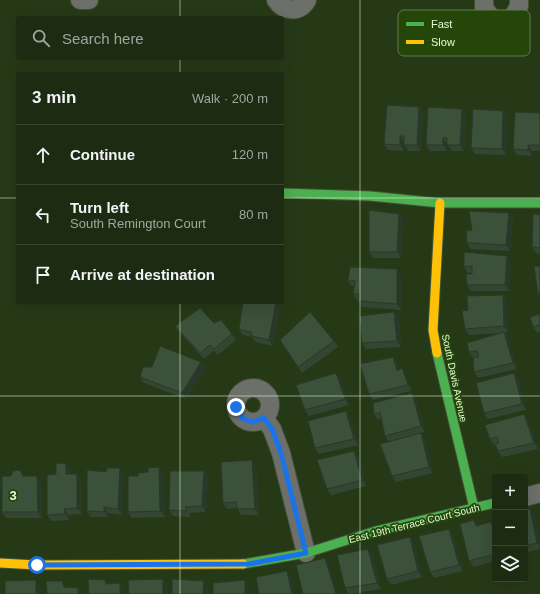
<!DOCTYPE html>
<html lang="en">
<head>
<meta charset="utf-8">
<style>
  body { margin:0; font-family:Helvetica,sans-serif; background:#25331a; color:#f1f3f6 }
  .controls { position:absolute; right:12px; bottom:12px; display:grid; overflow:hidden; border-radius:4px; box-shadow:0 4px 16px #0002 }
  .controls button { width:36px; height:36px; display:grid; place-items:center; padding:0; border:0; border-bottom:1px solid #3a4731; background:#1c2b11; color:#f1f3f6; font:20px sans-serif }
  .stop { position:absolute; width:12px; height:12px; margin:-9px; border:3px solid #1a73e8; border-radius:50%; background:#fff }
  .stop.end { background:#1a73e8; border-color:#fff; box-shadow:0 1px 4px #0008 }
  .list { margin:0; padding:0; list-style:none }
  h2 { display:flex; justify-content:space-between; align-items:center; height:52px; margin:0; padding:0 16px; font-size:17px }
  h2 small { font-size:13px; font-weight:400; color:#a0a79f }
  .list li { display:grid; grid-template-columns:26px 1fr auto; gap:12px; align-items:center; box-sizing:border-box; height:60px; padding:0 16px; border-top:1px solid #3a4731 }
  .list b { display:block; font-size:15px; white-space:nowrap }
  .list p { margin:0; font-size:13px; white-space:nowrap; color:#a0a79f }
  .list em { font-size:13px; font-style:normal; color:#a0a79f }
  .icon { flex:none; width:22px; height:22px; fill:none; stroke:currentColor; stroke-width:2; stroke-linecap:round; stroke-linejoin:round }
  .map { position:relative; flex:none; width:540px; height:594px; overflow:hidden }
  .search { position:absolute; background:#1c2b11; box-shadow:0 4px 16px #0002; left:16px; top:16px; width:268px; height:44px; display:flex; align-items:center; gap:10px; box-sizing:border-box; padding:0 14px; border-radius:4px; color:#a0a79f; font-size:15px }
  .panel { position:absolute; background:#1c2b11; box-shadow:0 4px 16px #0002; left:16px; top:72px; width:268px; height:232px; border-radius:4px }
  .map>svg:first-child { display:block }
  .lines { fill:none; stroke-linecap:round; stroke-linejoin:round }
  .street-casing { stroke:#425235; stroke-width:20 }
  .fast-casing { stroke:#425235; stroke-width:11 }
  .slow-casing { stroke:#425235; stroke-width:11 }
  .street { stroke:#6d6f6b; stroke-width:18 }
  .fast { stroke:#4caf50; stroke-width:9 }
  .slow { stroke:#ffc107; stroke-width:9 }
  .wall { fill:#334632 }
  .shaded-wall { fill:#293929 }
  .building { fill:#3b513a; stroke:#293929 }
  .route { stroke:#1a73e8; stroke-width:5 }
  .grid { fill:none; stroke:#e5fbda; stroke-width:1; stroke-opacity:0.55 }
  .labels { text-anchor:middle; stroke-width:3.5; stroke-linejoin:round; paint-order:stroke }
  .street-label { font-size:10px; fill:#e5fbda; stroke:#244709 }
  .key { fill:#244709; stroke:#5e7d48; stroke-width:1 }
  .key-label { font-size:11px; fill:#e5fbda }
  .grid-label { font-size:13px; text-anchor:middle; font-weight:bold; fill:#e5fbda; stroke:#244709; stroke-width:3.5; stroke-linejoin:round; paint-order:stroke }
</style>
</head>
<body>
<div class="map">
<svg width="540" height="594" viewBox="0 0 540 594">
  <rect width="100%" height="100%" fill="#263917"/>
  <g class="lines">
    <!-- street casing -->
    <g class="street-casing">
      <path id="street" d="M80,0H89
        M276,0C284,12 300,13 307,0
        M484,0V7L490,17L502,21L513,17L519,6V0
        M236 405a17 17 0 1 1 34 0a17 17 0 1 1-34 0Z
        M264,418L272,429L281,453L306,553
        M525,497L540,493"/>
    </g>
    <!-- fast casing -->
    <g class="fast-casing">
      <path id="fast" d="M282,193L370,196L440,203H540
        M437,353L474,508
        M243,564L306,553L376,531L495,503"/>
    </g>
    <!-- slow casing -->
    <g class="slow-casing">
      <path id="slow" d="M437,353L433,330L440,203
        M0,563L37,565L243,564"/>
    </g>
    <!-- street -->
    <use href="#street" class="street"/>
    <!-- fast -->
    <use href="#fast" class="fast"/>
    <!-- slow -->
    <use href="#slow" class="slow"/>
  </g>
  <!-- wall -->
  <path class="wall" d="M419,107L423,113L421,151H409L404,145V142V151L388,150L384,144Z
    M540,113V151H532V156L517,155L513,149Z
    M466,115L464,151H452L447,144V151H430L426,145Z
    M507,117L506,155L475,154L471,148Z
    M509,213L513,219L510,251L471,249L467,243L472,230Z
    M540,215V254L536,253L532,247Z
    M403,219L401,258H373L369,252Z
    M507,256L511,262L509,291H471L467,285L472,274V273H468L464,267Z
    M397,269L401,275V310L362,307L358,301V300H357L353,294L354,286H352L348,280Z
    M503,295L507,301L508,332L505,333L508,338L517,369L478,378L474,372L473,358L469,352L502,333L469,335L465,329L468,310Z
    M243,302L273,346L256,342L252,337L243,335L239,329Z
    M394,312L399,317L401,347L366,349L362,343Z
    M540,314V332L537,333L533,327Z
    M214,323L232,334L236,340L218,355L214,351L204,359L179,332L175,326Z
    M334,341L338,347L302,373L298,367Z
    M393,357L397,363L399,370L402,368L406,374L412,391L373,400L369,394Z
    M152,367L206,368L186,399L144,383L140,377Z
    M336,373L340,379L349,405L309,416L305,410Z
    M514,373L518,379L526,410L488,419L484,413Z
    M412,393L416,399L425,432L421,433L425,439L433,473L396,482L392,476L389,442L385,436L381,419L378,420L374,415Z
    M524,414L528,420L538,449L502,457L498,451L496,445H494L490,439Z
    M350,417L359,445L319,454L315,448Z
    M354,451L358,457L366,486L331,495L327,489Z
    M256,466L259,515H241L237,508L227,509L223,503Z
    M120,468L124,474L122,515L108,513V517H91L87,511L106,472Z
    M71,470V474H77L81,480L82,514L68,515L69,520L51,521L47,515L56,474Z
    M204,471L208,477L206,512L189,513L191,517L173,516L169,510Z
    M163,473L165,517L132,518L128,512L138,476Z
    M24,476L41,482L42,518H6L2,512V484L0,489V480L2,483Z
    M530,509L534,515L540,542V549L525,553V510Z
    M477,526L495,527V561L474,567L469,561Z
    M449,529L453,535L463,571L434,578L430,572Z
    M410,537L414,543L422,577L391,585L387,579Z
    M373,555L381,589L349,594L345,588Z"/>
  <!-- shaded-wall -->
  <path class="shaded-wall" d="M419,107L423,113L421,151L417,145Z
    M462,109L466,115L464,151L460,145Z
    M503,111L507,117L506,155L502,149Z
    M400,136L404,142V151L400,145Z
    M443,138L447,144V151L443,145Z
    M528,145L532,151V156L528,150Z
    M509,213L513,219L510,251L506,245Z
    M399,214L403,219L401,258L397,252Z
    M507,256L511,262L509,291L505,285Z
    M397,269L401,275V310L397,304Z
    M503,295L507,301L508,332L504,326Z
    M276,302H282L273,346L269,340Z
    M394,312L399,317L401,347L397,341Z
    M504,332L508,338L517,369L513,363Z
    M393,357L397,363L401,377L397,371Z
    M201,362L206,368L186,399L182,393Z
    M402,368L406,374L412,391L408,385Z
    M336,373L340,379L349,405L345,399Z
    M514,373L518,379L526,410L522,404Z
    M412,393L416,399L425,432L421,426Z
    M346,411L350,417L359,445L354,439Z
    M524,414L528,420L538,449L534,443Z
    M421,433L425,439L433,473L429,467Z
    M354,451L358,457L366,486L362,480Z
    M252,460L256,466L259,515L255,509Z
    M66,464L71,470V480L66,474Z
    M159,467L163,473L165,517L160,511Z
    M120,468L124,474L122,515L118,509Z
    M204,471L208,477L206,512L202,506Z
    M77,474L81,480L82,514L77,508Z
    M37,476L41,482L42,518L38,512Z
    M0,480L2,483L0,489Z
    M104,507L108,513V517L104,512Z
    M64,509L68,515L69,520L65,514Z
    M530,509L534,515L540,542V547L537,543Z
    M491,522L495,527V536Z
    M449,529L453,535L463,571L459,565Z
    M410,537L414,543L422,577L418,571Z
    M368,549L373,555L381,589L377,583Z
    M325,558L329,564L338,594H336Z
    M287,571L291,577L295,594H292Z
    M163,579L168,585V594H163Z
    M36,580L40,586V594H36Z
    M245,580L249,586V594H245Z
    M204,581L208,587V594H203Z
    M120,583L124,589V594H120Z
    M78,588L82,594H78Z"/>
  <!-- building -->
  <path class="building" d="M387,105L419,107L417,145H404V136H400V145L384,144Z
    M428,107L462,109L460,145H447V138H443V145H426Z
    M473,109L503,111L502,149L471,148Z
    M515,112L540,113V145H528V150L513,149Z
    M369,210L399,214L397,252H369Z
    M469,211L509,213L506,245L467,243L466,231L472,230Z
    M533,214L540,215V248L532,247Z
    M464,252L507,256L505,285H467L466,274H472V266L464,267Z
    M534,266H540V294H538Z
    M350,267L397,269V304L358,301L359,294H353L355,281L348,280Z
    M503,295L504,326L465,329L462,311L468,310L467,296Z
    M243,302H276L269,340L252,336L251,332L239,329Z
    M200,308L214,323L221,320L232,334L214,349L210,345L200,353L175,326Z
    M310,312L334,341L298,367L280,340Z
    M394,312L397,341L362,343L359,316Z
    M540,314V325L533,327L530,317Z
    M504,332L513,363L474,372L473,358L479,357L477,351L469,352L467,343Z
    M160,346L201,362L182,393L140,377L143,367H152Z
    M393,357L397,371L402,368L408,385L369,394L360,364Z
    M336,373L345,399L305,410L296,385Z
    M514,373L522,404L484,413L476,383Z
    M412,393L421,426L385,436L380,412L374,415L373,403Z
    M346,411L354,439L315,448L308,421Z
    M524,414L534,443L498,451L495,444L499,443L497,437L490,439L485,425Z
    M421,433L429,467L392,476L380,444Z
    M354,451L362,480L327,489L317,460Z
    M252,460L255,509H237L236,502L223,503L221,462Z
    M56,463L66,464V474H77V508L64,509L65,514L47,515V475L56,474Z
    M159,467L160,511L128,512V476H138V473L148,472V468Z
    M107,468H120L118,509L104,507V512L87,511V470L106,472Z
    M20,470L23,476H37L38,512H2V476H11L13,471Z
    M170,471H204L202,506L185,507L187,511L169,510Z
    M530,509L537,543L525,546V510Z
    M474,520L476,526L491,522L495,536V554L469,561L460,524Z
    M449,529L459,565L430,572L419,536Z
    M410,537L418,571L387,579L377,545Z
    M368,549L377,583L345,588L337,555Z
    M325,558L336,594H303L296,565Z
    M287,571L292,594H259L256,577Z
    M88,579L105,580L106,584L120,583V594H89Z
    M163,579V594H129L128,580Z
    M172,579L204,581L203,594H172Z
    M36,580V594H5V581Z
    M245,580V594H213V583Z
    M46,581H62L64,587L78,588V594H47Z"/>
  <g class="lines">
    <!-- route -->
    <path class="route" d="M37,565L249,564L306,553L281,453L272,429L264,418L252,422L242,418L236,407"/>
  </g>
  <!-- grid -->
  <path class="grid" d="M180,0V18M360,0V594M180,58V74M0,198H18M282,198H540M180,302V594M0,396H540"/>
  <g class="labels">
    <!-- street labels -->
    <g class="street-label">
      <text transform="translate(455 378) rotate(78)" y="4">South Davis Avenue</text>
      <text transform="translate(414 523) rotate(-14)" y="4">East 19th Terrace Court South</text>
    </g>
  </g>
  <!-- legend -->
  <rect x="398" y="10" width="132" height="46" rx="6" class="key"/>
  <rect x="406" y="22" width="18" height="4" fill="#4caf50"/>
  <rect x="406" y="40" width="18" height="4" fill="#ffc107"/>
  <g class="key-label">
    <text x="431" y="28">Fast</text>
    <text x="431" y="46">Slow</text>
  </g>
  <g class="grid-label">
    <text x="13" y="500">3</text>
  </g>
</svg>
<div class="controls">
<button>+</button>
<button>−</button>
<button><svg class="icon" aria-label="layers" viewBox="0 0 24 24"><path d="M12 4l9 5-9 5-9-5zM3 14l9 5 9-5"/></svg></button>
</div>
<div class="stop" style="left:37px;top:565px"></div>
<div class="stop end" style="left:236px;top:407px"></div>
<div class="search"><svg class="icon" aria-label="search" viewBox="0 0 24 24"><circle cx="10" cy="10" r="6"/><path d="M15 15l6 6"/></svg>Search here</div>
<section class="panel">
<h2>3 min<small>Walk · 200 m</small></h2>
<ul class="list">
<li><svg class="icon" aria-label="ahead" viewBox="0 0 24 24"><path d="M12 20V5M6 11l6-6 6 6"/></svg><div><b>Continue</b></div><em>120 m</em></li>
<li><svg class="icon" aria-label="left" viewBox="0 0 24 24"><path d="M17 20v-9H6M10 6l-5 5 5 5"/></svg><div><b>Turn left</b><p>South Remington Court</p></div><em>80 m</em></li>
<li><svg class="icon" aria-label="arrive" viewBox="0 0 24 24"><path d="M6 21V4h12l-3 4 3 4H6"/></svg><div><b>Arrive at destination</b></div></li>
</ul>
</section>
</div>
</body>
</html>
